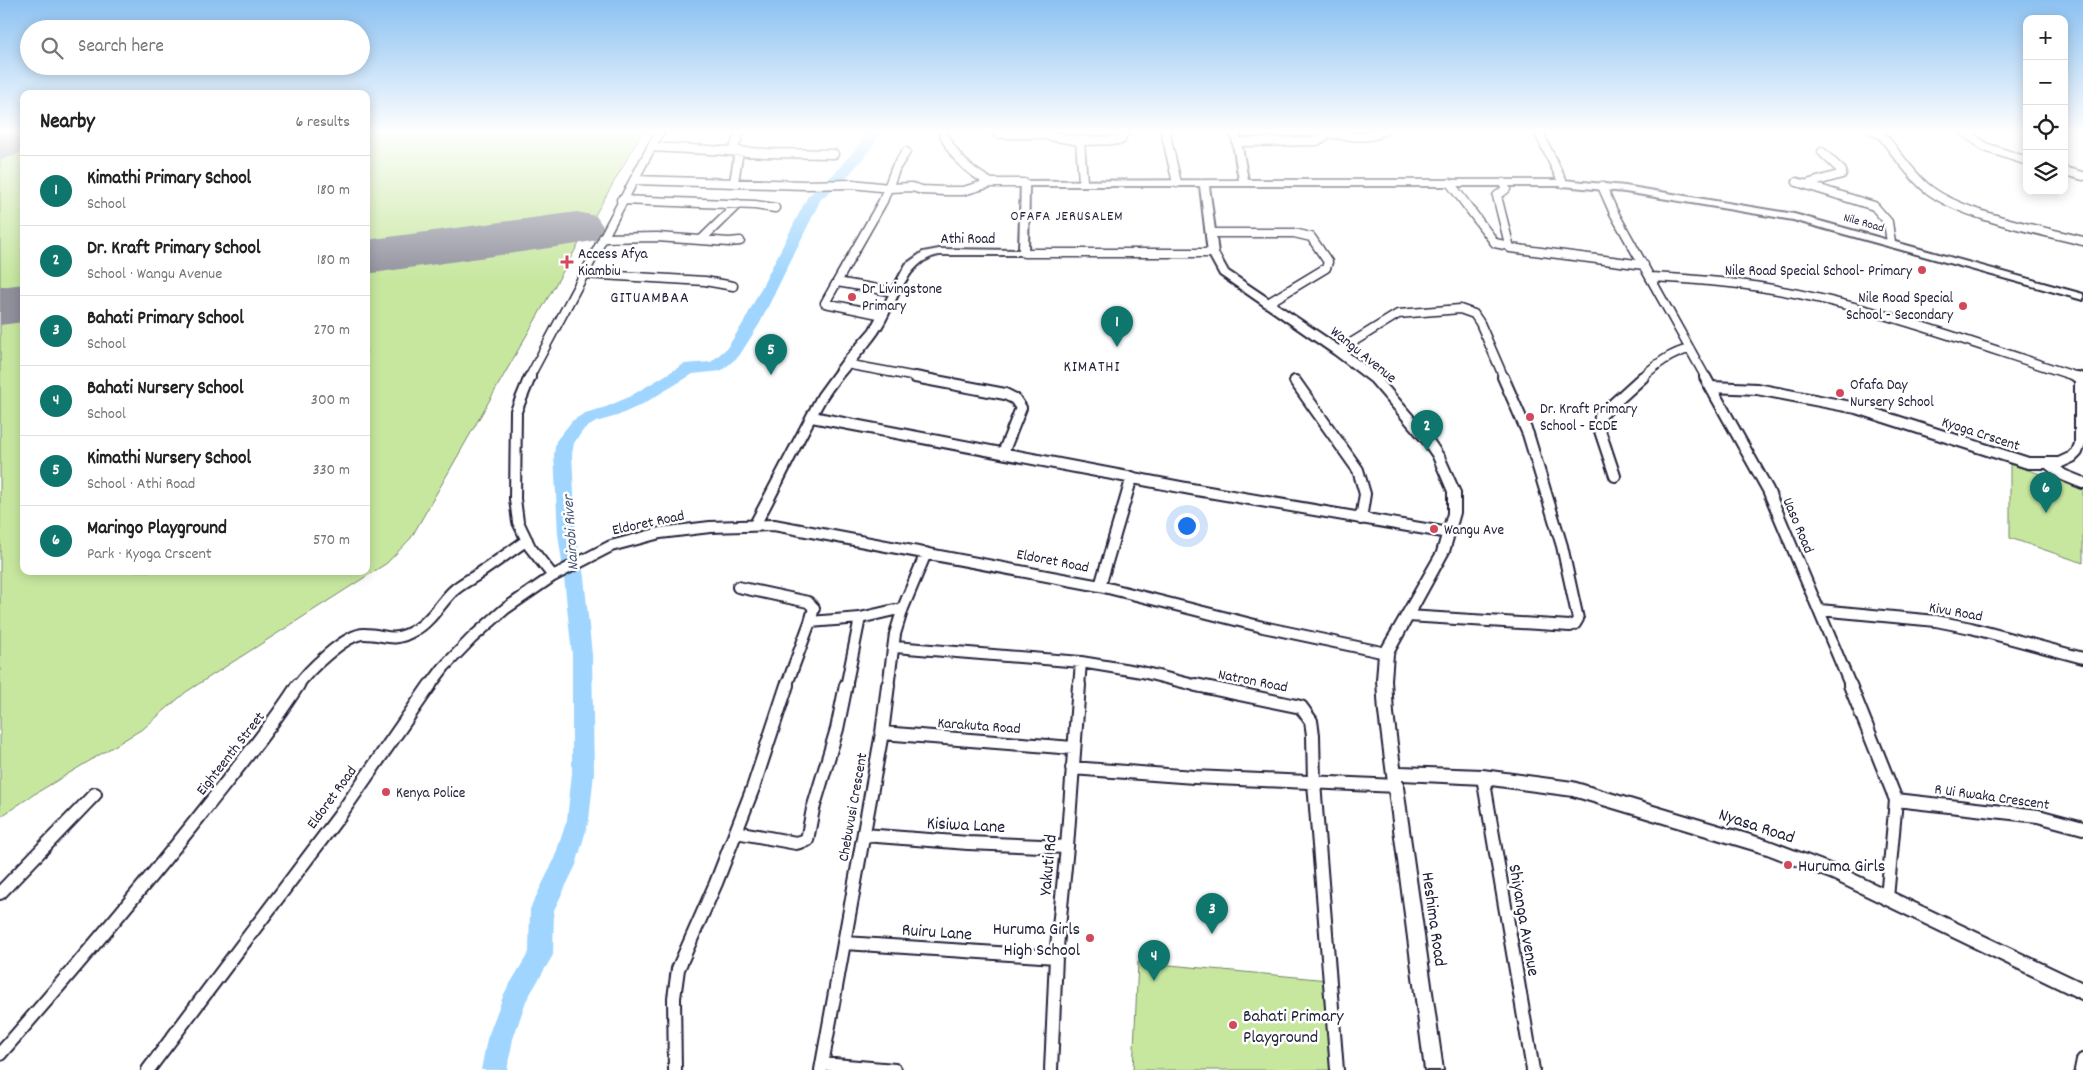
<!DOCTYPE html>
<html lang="en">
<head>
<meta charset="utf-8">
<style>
  body { margin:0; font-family:Dekko,sans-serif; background:#f6f6f6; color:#222 }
  .controls { position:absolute; right:15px; top:15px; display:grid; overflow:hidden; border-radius:10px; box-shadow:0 2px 12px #0003 }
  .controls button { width:45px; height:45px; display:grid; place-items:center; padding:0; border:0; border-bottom:1px solid #e0e0e0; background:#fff; color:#222; font:25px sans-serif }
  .you { position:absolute; left:1186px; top:525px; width:18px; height:18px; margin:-12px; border:4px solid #fff; border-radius:50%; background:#1a73e8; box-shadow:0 0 0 8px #1a73e833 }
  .badge { display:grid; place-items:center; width:32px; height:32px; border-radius:50%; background:#0f766e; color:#fff; font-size:16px; font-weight:700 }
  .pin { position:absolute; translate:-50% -41px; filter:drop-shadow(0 1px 2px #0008) }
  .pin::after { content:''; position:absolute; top:26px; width:18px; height:15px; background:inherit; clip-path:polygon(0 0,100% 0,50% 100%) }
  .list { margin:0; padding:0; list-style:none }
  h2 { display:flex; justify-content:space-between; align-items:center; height:65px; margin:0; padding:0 20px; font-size:21px }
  h2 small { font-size:16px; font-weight:400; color:#767676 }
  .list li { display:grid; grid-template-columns:32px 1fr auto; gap:15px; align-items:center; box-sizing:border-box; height:70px; padding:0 20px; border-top:1px solid #e0e0e0 }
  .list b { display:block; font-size:19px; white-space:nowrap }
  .list p { margin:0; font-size:16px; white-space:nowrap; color:#767676 }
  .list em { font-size:16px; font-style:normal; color:#767676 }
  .icon { flex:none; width:28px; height:28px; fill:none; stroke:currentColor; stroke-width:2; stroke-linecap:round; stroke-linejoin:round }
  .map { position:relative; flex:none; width:2083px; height:1070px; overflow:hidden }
  .search { position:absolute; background:#fff; box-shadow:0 2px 12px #0003; left:20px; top:20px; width:350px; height:55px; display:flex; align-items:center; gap:12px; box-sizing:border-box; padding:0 18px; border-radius:28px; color:#767676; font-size:19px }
  .panel { position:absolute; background:#fff; box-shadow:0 2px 12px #0003; left:20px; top:90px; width:350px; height:485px; border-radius:10px }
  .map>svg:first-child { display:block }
  .green { fill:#c7e79f; stroke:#74846d }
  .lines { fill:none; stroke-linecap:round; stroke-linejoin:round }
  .river { fill:#9fd5fe; fill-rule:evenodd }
  .runway { fill:#90909d; fill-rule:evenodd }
  .minor-far2-casing { stroke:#22223b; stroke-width:11 }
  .minor-far1-casing { stroke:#22223b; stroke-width:14 }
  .minor-casing { stroke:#22223b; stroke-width:16 }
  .tertiary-casing { stroke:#22223b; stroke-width:4 }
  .minor-far2 { stroke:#fff; stroke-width:8 }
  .minor-far1 { stroke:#fff; stroke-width:10 }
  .minor { stroke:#fff; stroke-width:12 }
  .tertiary { fill:#fff; fill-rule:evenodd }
  .poi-dot { fill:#d1495b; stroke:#fff; stroke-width:2 }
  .labels { text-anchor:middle; stroke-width:5; stroke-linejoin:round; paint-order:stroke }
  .far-street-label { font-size:12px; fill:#22223b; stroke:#fff }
  .far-neighbourhood-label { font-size:14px; letter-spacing:1px; fill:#22223b; stroke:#fff }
  .street-label { font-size:15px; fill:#22223b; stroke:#fff }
  .poi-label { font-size:15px; fill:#22223b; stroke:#fff; text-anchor:start }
  .neighbourhood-label { font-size:16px; letter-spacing:1px; fill:#22223b; stroke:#fff }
  .water-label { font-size:16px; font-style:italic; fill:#485876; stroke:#fff }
  .near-street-label { font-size:18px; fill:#22223b; stroke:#fff }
  .near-poi-label { font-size:18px; fill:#22223b; stroke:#fff; text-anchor:start }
</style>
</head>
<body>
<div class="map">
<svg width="2083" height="1070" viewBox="0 0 2083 1070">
  <rect width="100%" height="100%" fill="#fff"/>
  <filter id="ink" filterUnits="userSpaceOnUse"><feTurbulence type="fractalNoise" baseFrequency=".02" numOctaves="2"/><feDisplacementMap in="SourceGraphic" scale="10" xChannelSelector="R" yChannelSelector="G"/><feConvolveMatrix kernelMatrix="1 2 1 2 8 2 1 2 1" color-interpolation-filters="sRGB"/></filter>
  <g filter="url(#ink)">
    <!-- green -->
    <path class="green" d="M0,131H24V571H366V131H643L411,538L387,563L186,692L144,728L33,795L0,817Z
      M2010,464L2083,488V563L2010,538Z
      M1138,962L1328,980L1334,1070H1133Z"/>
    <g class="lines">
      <!-- river -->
      <path class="river" d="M858,131H873L879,136L870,150L846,178L821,199L760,323L739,356L721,371L693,374L641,405L617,416L596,422L584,429L574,443L572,454L576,534L584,577L592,655L594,773L589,820L576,865L554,910L553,955L526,1001L513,1039L507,1070H481L487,1039L504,994L529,952L530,909L553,862L567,820L572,773V655L564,577L558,534L554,454L556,441L572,421L585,413L606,407L629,397L684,364L711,362L727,348L744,322L808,196L836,172L865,137Z"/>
      <!-- runway -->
      <path class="runway" d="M0,131H24C24,153 22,154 0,160Z
        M577,212L596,216L604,228L596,240L577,244L366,274V240Z
        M24,284V322L0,325V287Z"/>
      <!-- minor-far2 casing -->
      <g class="minor-far2-casing">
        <path id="minor-far2" d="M943,131C951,156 969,171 991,183
          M997,131L996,133L1000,134H1038
          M1038,131V134L1080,141L1083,182
          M1165,131L1177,183
          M1538,131L1563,183
          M1872,131L1881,134C1894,150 1912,177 1928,189C1962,216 2040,230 2083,241
          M1964,131L1985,147L2027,161
          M1326,133C1344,135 1367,141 1383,131
          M1080,141L1121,140L1124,131
          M1238,142L1317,141L1324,137L1326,131
          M651,147L767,153L834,154
          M733,151L740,131
          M2064,171L2083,176
          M634,180L805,185L852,184L889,188L912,187L922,190L945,191H963L991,183H1024
          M734,182L739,151
          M1797,182L1874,206L1888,222L1891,243
          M1450,183L1495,243L1509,246
          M1503,183L1506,189L1497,196L1510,248L1644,265
          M1807,184L1842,174V171L1822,152
          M1602,186L1613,211L1706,378
          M621,200L755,205L775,208
          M1211,233H1294L1311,237L1328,262L1326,268L1268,303
          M603,238L657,237L729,242L740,241
          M701,240L738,204
          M1024,253H1213
          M584,274L705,281L733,286
          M1651,277C1688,279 1724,281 1760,287C1870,304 1976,345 2081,378
          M837,282L895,292
          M883,315L825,303L883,201L896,167L906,152
          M1338,351L1398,314L1460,309L1474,314L1480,323L1504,378
          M846,364L922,378
          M529,378L660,131
          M1641,378C1656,365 1670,353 1690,349"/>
      </g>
      <!-- minor-far1 casing -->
      <g class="minor-far1-casing">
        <path id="minor-far1" d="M530,377L516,411L515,499L518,522L530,547L553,576
          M915,377L1005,394L1015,399L1021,408L1003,453
          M1705,377L1768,490L1851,687
          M2077,377L2083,379
          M1295,381L1358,470L1365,494L1361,519
          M1712,387L1757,389L1856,408L2028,463H2059L2072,457L2077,452L2080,444V378
          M812,417L1191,489L1449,533
          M2050,465L2063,475L2083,483
          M1615,476L1599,428L1600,416L1643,377
          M1100,586L1132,477
          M738,587L808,602L814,608L810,622
          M1820,610L1936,621L1971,628L2083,658
          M1408,616L1570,626L1575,624L1578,619L1562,546L1528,434L1503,377
          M895,647L1081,662L1142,672L1202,687
          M297,687C307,671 346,634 364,634C387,634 392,644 415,630C430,622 440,604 452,592C459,585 469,580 477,575C494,563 510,552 527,540
          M429,687L444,667L472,638L505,609L553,576L611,546L660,533L710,527L774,525L1100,586L1263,627L1386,653
          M786,687L810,622L860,618L903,608
          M846,687L860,618
          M888,687L895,634L903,608L926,553
          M1079,687L1081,662"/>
      </g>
      <!-- minor casing -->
      <g class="minor-casing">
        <path id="minor" d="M1196,685L1301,707L1311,721L1313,735L1314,783L1337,1070
          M1850,685L1896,800L1887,898
          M882,733L1073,748
          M1072,768L1194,777L1397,786
          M1483,777L1533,1070
          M1896,800L2038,816L2083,828
          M736,832L796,843L807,840L813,809L837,729L846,685
          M864,835L968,843L1067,847
          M0,893L95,794
          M845,943L1056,957
          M0,1054C69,975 137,895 202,813C235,771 269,730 298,685
          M822,1064L895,1070
          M148,1070L340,815L430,685
          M675,1070L674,998L678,969L716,883L753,788L787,685
          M821,1070L882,733L888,685
          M1051,1070L1056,957L1067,847L1079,685
          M2081,1070L2083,1060"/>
      </g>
      <!-- tertiary casing -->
      <g class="tertiary-casing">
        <path id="tertiary" d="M1231,131H1239L1248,180H1563L1625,186L1794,214L2083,294V300L1793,220L1625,192L1563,186H1209L1218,253L1228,271L1342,348L1379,376L1432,438L1444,456L1460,492V513L1449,552L1393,654L1391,680L1393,713L1400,767L1483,770L1573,782L1767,840L1841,868L2083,983V1000L1832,879L1767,854L1573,796L1483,784L1402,780L1443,1070H1425L1379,713L1377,680L1379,653L1437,552L1448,513V492L1433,457L1424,444L1371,382L1334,354L1220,275L1208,253L1200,186H1029L1028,255H939C904,261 896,308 878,333C862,356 841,375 826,399C802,441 782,486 759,528H751L749,525L818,394L842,361L870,329L906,264L923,252L939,249L1019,250L1021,181L1239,180Z"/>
      </g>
      <!-- minor-far2 -->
      <use href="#minor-far2" class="minor-far2"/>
      <!-- minor-far1 -->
      <use href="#minor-far1" class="minor-far1"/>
      <!-- minor -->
      <use href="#minor" class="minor"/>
      <!-- tertiary -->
      <use href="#tertiary" class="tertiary"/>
    </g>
  </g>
  <!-- sky -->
  <linearGradient id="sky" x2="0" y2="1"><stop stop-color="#8bc1f1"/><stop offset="0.47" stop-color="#fff"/><stop offset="1" stop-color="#fff" stop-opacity="0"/></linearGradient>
  <rect width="2083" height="280" fill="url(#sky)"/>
  <!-- markers -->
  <g class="poi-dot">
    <path d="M564.5 254.5h5v5h5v5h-5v5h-5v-5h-5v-5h5z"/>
    <circle cx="1922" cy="270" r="5"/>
    <circle cx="852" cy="297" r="5"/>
    <circle cx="1963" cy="306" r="5"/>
    <circle cx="1840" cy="393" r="5"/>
    <circle cx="1530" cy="417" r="5"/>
    <circle cx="1434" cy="529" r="5"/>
    <circle cx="386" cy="792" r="5"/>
    <circle cx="1788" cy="865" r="5"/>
    <circle cx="1090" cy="938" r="5"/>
    <circle cx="1233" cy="1025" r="5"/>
  </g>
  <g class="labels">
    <!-- far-street labels -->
    <g class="far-street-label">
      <text transform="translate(1864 222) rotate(16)" y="4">Nile Road</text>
    </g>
    <!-- far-neighbourhood labels -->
    <g class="far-neighbourhood-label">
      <text x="1067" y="220">OFAFA JERUSALEM</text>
    </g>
    <!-- street labels -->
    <g class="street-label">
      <text x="968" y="243">Athi Road</text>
      <text transform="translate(1364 354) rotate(39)" y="5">Wangu Avenue</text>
      <text transform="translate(1981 433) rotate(18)" y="5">Kyoga Crscent</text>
      <text transform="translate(648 522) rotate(-12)" y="5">Eldoret Road</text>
      <text transform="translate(1799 525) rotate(67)" y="5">Uaso Road</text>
      <text transform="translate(1053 560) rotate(11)" y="5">Eldoret Road</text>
      <text transform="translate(1956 611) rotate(10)" y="5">Kivu Road</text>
      <text transform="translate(1253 680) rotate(11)" y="5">Natron Road</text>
      <text transform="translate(979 725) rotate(4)" y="5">Karakuta Road</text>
      <text transform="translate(230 753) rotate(-52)" y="5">Eighteenth Street</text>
      <text transform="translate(1992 796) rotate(8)" y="5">R Ui Rwaka Crescent</text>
      <text transform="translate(331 797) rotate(-54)" y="5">Eldoret Road</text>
      <text transform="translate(852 807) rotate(-80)" y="5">Chebuvusi Crescent</text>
    </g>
    <!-- poi labels -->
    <g class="poi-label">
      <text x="578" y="258">Access Afya<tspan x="578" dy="17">Kiambiu</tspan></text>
      <text x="1912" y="275" text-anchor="end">Nile Road Special School- Primary</text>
      <text x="862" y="293">Dr Livingstone<tspan x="862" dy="17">Primary</tspan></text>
      <text x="1953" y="302" text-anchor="end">Nile Road Special<tspan x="1953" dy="17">School - Secondary</tspan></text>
      <text x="1850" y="389">Ofafa Day<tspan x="1850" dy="17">Nursery School</tspan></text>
      <text x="1540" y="413">Dr. Kraft Primary<tspan x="1540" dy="17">School - ECDE</tspan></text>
      <text x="1444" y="534">Wangu Ave</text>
      <text x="396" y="797">Kenya Police</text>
    </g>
    <!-- neighbourhood labels -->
    <g class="neighbourhood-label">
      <text x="650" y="302">GITUAMBAA</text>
      <text x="1092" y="371">KIMATHI</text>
    </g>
    <!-- water labels -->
    <g class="water-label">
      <text transform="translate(569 533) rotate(-94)" y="6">Nairobi River</text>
    </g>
    <!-- near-street labels -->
    <g class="near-street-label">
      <text transform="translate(966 824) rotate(3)" y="6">Kisiwa Lane</text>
      <text transform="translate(1757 825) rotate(18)" y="6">Nyasa Road</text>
      <text transform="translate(1047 865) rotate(-85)" y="6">Yakuti Rd</text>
      <text transform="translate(1435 919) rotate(82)" y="6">Heshima Road</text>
      <text transform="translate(1525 920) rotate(80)" y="6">Shiyanga Avenue</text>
      <text transform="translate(937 931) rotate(4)" y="6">Ruiru Lane</text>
    </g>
    <!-- near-poi labels -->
    <g class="near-poi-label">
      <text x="1798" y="871">Huruma Girls</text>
      <text x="1080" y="934" text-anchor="end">Huruma Girls<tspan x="1080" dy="21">High School</tspan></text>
      <text x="1243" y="1021">Bahati Primary<tspan x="1243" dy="21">Playground</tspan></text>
    </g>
  </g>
</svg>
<div class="controls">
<button>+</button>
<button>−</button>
<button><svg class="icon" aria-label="locate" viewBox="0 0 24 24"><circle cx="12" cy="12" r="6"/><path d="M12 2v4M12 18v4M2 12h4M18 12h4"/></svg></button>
<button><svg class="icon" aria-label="layers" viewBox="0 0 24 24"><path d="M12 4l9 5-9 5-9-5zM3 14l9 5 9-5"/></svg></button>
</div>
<div class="you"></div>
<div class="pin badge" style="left:1117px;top:347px">1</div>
<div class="pin badge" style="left:1427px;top:451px">2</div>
<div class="pin badge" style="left:1212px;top:934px">3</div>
<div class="pin badge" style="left:1154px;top:981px">4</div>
<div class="pin badge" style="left:771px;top:375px">5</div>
<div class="pin badge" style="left:2046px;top:513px">6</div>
<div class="search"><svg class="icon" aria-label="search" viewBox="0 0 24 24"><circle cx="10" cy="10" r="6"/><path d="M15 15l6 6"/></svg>Search here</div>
<section class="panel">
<h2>Nearby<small>6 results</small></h2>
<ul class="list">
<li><span class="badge">1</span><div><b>Kimathi Primary School</b><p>School</p></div><em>180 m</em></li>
<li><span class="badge">2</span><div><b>Dr. Kraft Primary School</b><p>School · Wangu Avenue</p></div><em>180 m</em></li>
<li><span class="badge">3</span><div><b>Bahati Primary School</b><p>School</p></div><em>270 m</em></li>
<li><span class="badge">4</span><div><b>Bahati Nursery School</b><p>School</p></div><em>300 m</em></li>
<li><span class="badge">5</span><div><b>Kimathi Nursery School</b><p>School · Athi Road</p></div><em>330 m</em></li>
<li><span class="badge">6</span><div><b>Maringo Playground</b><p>Park · Kyoga Crscent</p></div><em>570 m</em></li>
</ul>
</section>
</div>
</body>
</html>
